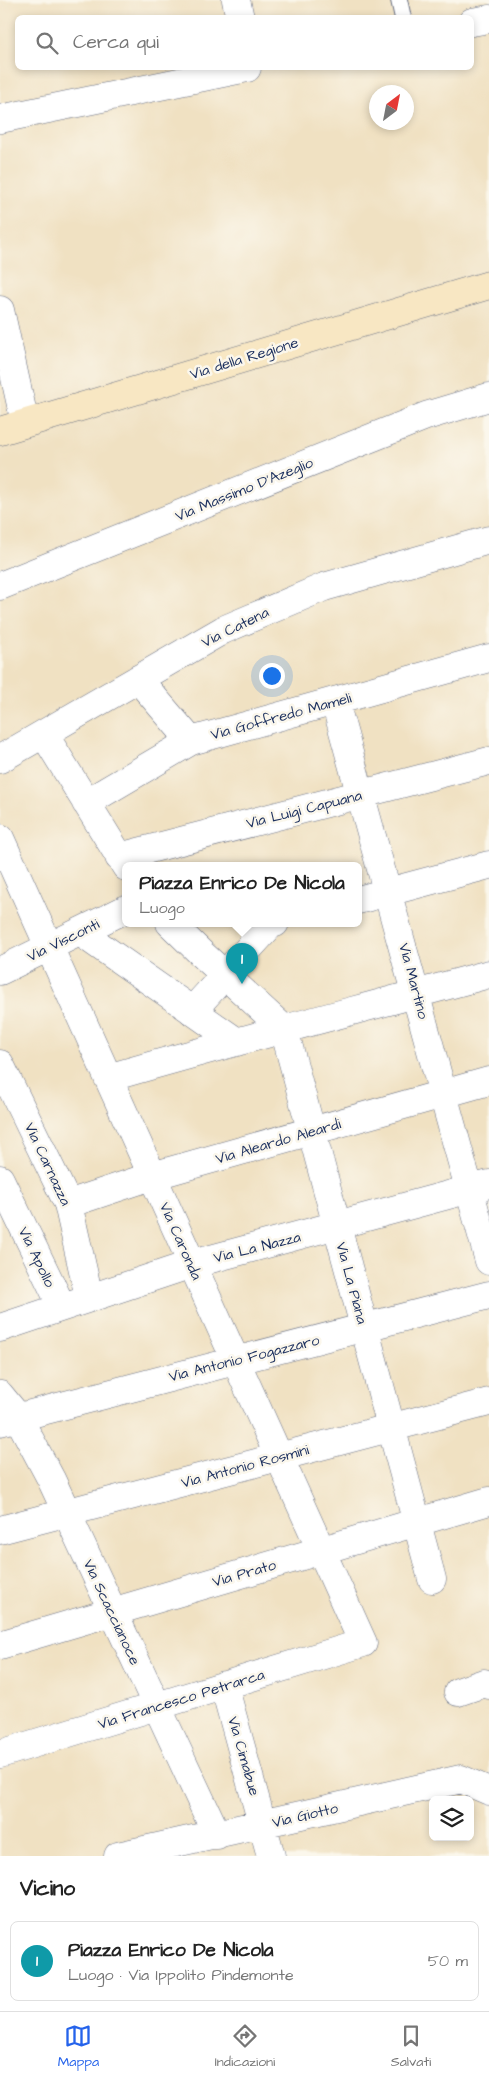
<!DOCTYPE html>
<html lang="it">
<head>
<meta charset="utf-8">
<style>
  body { margin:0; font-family:"Architects Daughter",sans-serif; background:#f6f6f6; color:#222 }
  .controls { position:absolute; right:15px; bottom:15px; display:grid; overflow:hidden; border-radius:8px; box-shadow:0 2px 8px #0003 }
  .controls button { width:45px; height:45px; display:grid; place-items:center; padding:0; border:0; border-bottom:1px solid #e0e0e0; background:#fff; color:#222; font:25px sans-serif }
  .compass { position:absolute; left:369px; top:85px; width:45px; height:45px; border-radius:50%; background:#fff; box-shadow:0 2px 8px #0003; rotate:32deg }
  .you { position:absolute; left:271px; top:675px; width:18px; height:18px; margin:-12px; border:4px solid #fff; border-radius:50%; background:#1a73e8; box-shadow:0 0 0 8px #1a73e833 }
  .badge { display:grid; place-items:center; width:32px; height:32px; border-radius:50%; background:#2563eb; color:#fff; font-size:16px; font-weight:700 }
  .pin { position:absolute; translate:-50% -41px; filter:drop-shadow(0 1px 2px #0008) }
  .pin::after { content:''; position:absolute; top:26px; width:18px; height:15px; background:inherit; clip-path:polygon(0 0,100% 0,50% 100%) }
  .popup { position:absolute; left:122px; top:862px; width:240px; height:65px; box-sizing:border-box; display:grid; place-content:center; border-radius:8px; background:#fff; filter:drop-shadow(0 1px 4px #0005); font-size:16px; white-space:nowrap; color:#767676 }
  .popup b { font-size:19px; color:#222 }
  .popup::after { content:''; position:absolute; left:50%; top:100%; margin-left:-10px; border:10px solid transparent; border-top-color:#fff }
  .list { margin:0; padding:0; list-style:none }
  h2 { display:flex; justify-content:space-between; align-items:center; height:65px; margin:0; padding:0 20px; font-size:21px }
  h2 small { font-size:16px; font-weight:400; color:#767676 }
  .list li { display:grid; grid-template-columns:32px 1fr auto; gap:15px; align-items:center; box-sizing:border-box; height:80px; margin:0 10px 10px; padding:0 10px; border:1px solid #e0e0e0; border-radius:8px }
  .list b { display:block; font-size:19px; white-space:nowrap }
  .list p { margin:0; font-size:16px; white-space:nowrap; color:#767676 }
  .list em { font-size:16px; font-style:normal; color:#767676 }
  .icon { flex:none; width:28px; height:28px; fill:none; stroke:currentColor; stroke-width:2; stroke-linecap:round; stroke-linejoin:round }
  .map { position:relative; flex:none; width:489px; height:1856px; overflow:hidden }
  .search { position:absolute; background:#fff; box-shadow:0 2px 8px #0003; left:15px; right:15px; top:15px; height:55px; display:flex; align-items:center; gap:12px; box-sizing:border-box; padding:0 18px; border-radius:8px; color:#767676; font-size:19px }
  .sheet { height:155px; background:#fff }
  nav { display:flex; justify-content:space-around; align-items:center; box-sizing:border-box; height:70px; border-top:1px solid #e0e0e0; background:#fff; font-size:14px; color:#767676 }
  nav a { display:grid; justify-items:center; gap:2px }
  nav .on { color:#2563eb }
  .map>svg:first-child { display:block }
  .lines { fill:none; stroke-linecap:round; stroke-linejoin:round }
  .service-casing { stroke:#666d81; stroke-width:18 }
  .minor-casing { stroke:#666d81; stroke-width:29 }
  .secondary-casing { stroke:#666d81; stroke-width:29 }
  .service { stroke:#fff; stroke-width:16 }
  .minor { stroke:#fff; stroke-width:28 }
  .secondary { stroke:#f8e7c3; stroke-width:28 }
  .labels { text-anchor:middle; stroke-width:5; stroke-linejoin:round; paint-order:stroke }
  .street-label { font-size:15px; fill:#1b2f5e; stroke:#fbf7ec }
</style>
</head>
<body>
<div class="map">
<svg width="489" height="1856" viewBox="0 0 489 1856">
  <rect width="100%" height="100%" fill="#fbf7ec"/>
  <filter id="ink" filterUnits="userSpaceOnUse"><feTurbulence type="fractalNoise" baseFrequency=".02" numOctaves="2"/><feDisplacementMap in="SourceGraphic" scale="10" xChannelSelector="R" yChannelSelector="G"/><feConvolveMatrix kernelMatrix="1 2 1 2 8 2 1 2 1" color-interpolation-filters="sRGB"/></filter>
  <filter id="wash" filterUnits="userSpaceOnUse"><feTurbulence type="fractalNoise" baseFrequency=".0096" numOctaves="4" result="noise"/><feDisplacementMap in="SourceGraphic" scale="20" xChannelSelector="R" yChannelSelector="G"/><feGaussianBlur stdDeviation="1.12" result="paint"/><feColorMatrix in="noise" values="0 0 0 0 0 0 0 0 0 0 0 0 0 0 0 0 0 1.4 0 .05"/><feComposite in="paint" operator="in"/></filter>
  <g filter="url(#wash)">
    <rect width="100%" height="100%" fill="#f0e1c2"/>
  </g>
  <g filter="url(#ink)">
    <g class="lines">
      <!-- service casing -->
      <g class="service-casing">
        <path id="service" d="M399,0L403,18"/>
      </g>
      <!-- minor casing -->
      <g class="minor-casing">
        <path id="minor" d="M236,0L240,18
          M472,22L489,19
          M0,119L247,68
          M0,310L25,423
          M0,586L426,416L489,397
          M138,679L191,741
          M335,702C387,888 439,1074 489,1261
          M44,734L126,867
          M0,759L223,630L324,587L489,540
          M86,803L191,741L489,658
          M0,838L363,1643L0,1754
          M119,857L489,761
          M358,900L489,865
          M170,923L202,954L284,1029L432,1579
          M80,932L237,1042
          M0,971L126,909
          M192,1011L271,924L275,923
          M0,1064L68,1204L89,1297
          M108,1078C234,1041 362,1009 489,974
          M0,1179L62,1307
          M68,1204L152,1176L489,1081
          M0,1328L192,1264L489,1184
          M0,1395L18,1417L51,1479L217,1835
          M0,1422L489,1295
          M0,1530L489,1402
          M0,1645L489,1501
          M224,1685L271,1856
          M458,1692L484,1683L489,1685
          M118,1856L461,1779L489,1791"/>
      </g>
      <!-- secondary casing -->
      <g class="secondary-casing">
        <path id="secondary" d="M0,431L489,285"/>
      </g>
      <!-- service -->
      <use href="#service" class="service"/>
      <!-- minor -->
      <use href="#minor" class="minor"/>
      <!-- secondary -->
      <use href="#secondary" class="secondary"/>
    </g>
  </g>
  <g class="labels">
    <!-- street labels -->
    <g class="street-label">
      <text transform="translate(244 358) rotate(-17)" y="5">Via della Regione</text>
      <text transform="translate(244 489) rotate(-22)" y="5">Via Massimo D'Azeglio</text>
      <text transform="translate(235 627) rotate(-26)" y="5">Via Catena</text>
      <text transform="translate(281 716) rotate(-15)" y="5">Via Goffredo Mameli</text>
      <text transform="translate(304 809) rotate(-14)" y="5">Via Luigi Capuana</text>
      <text transform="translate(63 940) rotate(-26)" y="5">Via Visconti</text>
      <text transform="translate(414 981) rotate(75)" y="5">Via Martino</text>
      <text transform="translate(278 1141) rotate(-16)" y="5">Via Aleardo Aleardi</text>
      <text transform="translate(48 1164) rotate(65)" y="5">Via Carnazza</text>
      <text transform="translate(181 1241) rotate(66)" y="5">Via Caronda</text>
      <text transform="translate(257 1247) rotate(-14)" y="5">Via La Nazza</text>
      <text transform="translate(37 1257) rotate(64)" y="5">Via Apollo</text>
      <text transform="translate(352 1283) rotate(75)" y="5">Via La Piana</text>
      <text transform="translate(244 1358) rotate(-14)" y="5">Via Antonio Fogazzaro</text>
      <text transform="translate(245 1466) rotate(-15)" y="5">Via Antonio Rosmini</text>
      <text transform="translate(244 1573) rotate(-16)" y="5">Via Prato</text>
      <text transform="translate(112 1612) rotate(65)" y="5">Via Scaccianoce</text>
      <text transform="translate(181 1699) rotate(-17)" y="5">Via Francesco Petrarca</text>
      <text transform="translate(244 1756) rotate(74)" y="5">Via Cimabue</text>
      <text transform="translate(305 1815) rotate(-13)" y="5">Via Giotto</text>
    </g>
  </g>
</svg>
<div class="controls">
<button><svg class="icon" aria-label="layers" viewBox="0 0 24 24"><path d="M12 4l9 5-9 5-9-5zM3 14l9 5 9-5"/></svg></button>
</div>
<svg class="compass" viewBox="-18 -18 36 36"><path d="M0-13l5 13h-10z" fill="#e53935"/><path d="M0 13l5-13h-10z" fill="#767676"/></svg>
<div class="you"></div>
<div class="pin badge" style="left:242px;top:984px;background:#0f9aa8">1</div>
<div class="popup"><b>Piazza Enrico De Nicola</b>Luogo</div>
<div class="search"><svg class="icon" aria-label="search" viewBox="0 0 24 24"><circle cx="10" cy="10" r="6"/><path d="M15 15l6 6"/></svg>Cerca qui</div>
</div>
<section class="sheet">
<h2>Vicino<small></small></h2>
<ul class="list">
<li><span class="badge" style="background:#0f9aa8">1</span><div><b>Piazza Enrico De Nicola</b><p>Luogo · Via Ippolito Pindemonte</p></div><em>50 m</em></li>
</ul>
</section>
<nav>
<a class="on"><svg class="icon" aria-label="map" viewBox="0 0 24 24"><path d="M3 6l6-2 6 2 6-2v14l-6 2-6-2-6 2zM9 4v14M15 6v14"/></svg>Mappa</a>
<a><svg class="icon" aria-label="directions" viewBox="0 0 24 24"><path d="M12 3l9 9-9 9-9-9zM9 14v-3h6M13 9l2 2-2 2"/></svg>Indicazioni</a>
<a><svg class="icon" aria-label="saved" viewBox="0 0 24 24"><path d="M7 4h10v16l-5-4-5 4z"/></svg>Salvati</a>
</nav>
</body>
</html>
